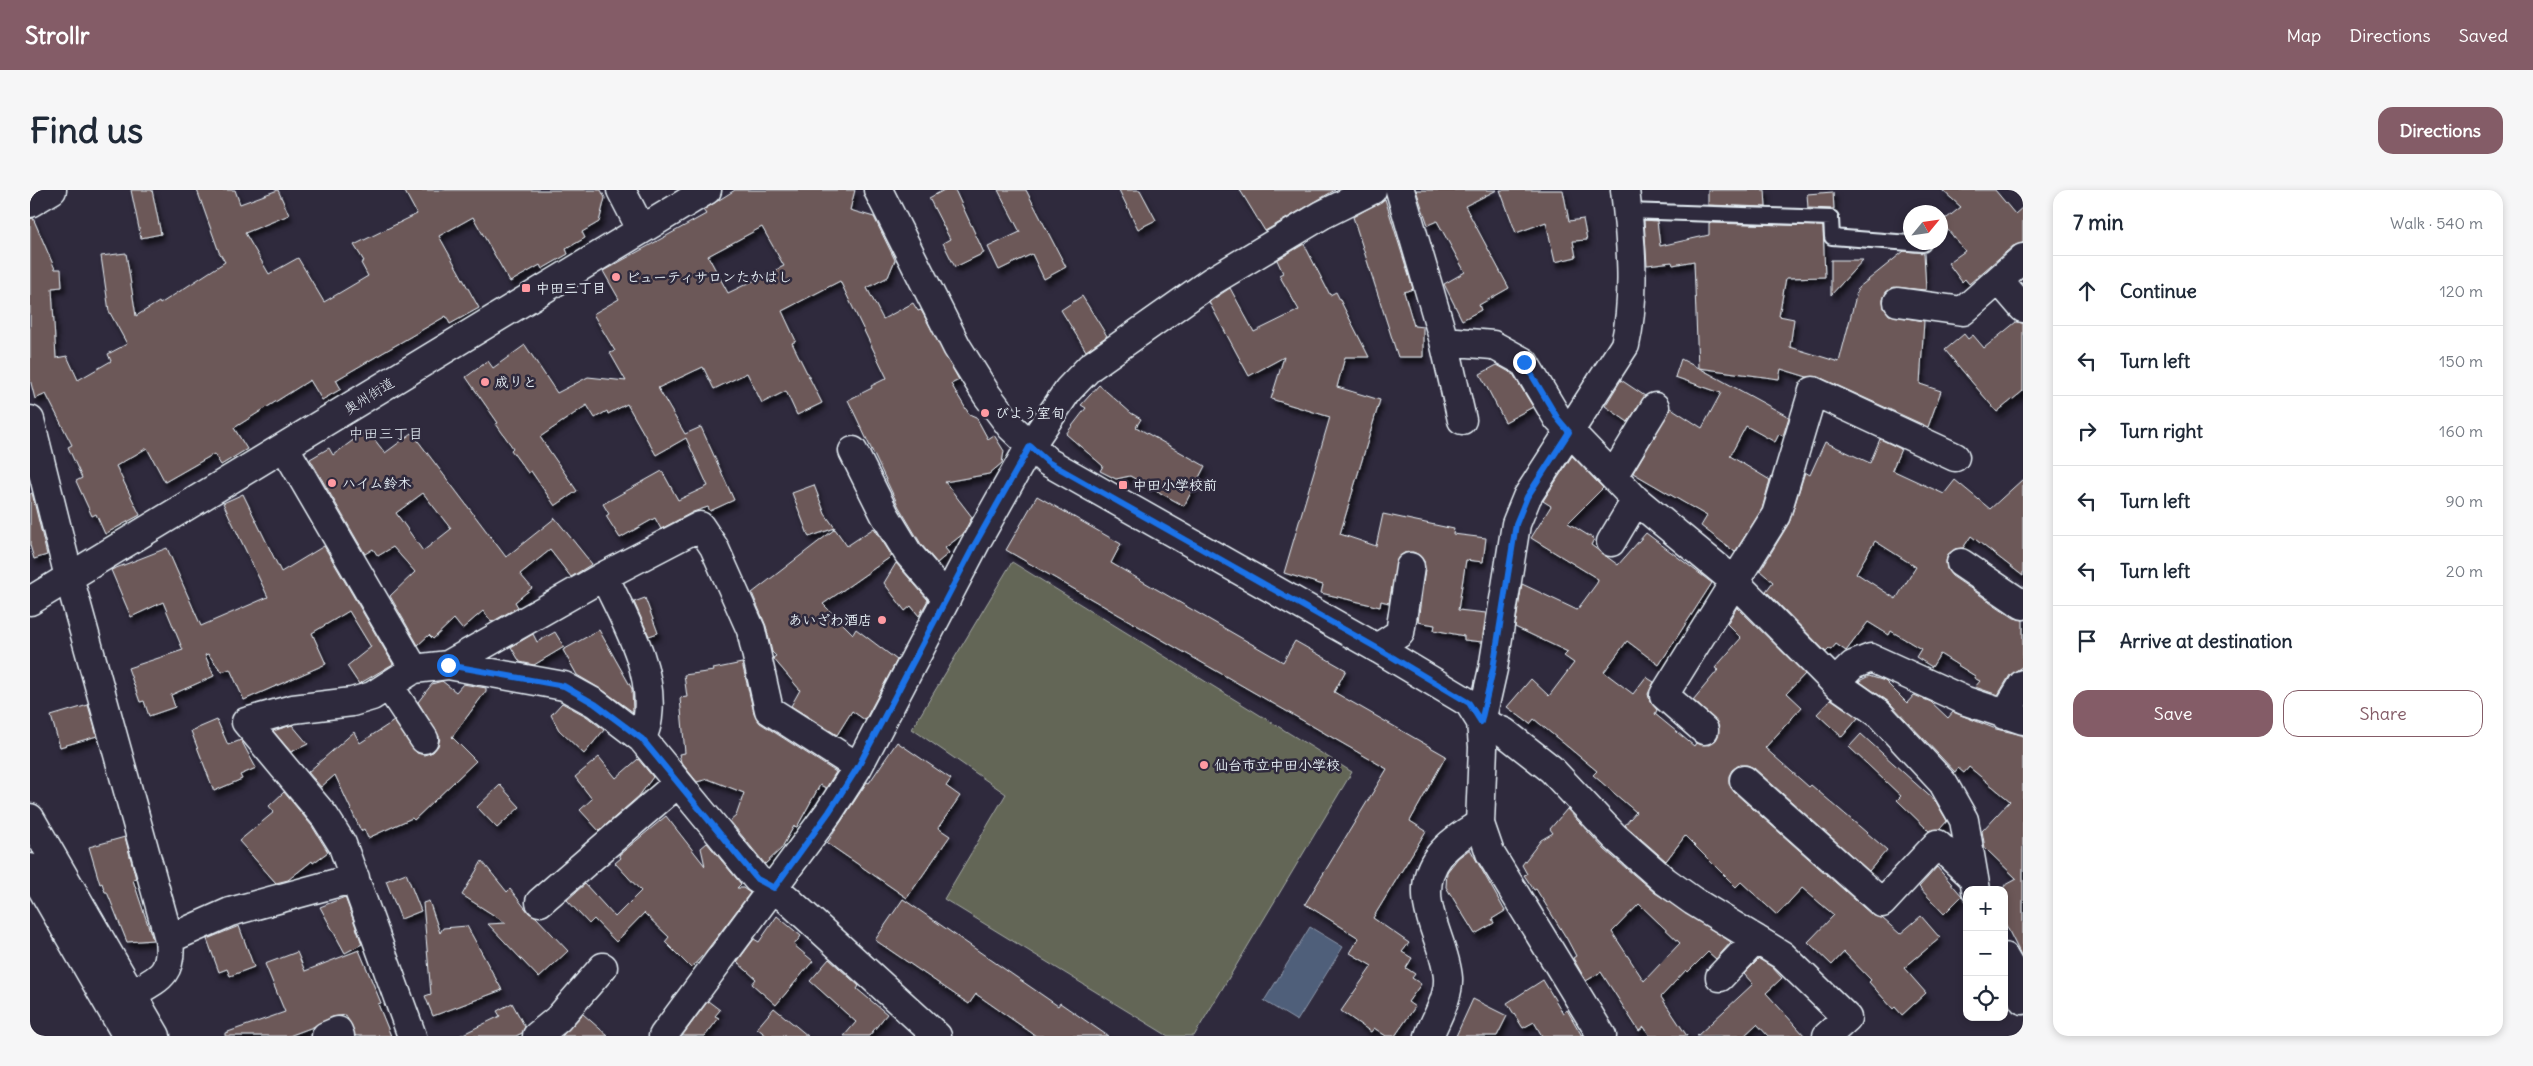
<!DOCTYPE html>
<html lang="en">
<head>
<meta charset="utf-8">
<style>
  body { margin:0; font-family:Delius,"Klee One",sans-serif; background:#f6f6f7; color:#1f2937 }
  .controls { position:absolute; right:15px; bottom:15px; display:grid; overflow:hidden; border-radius:10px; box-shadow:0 2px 8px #0003 }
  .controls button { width:45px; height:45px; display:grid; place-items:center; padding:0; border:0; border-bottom:1px solid #e0e1e3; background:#fff; color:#1f2937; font:25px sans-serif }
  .compass { position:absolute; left:1873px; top:15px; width:45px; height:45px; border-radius:50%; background:#fff; box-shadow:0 2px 8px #0003; rotate:61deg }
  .stop { position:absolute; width:15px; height:15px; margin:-11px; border:4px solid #1a73e8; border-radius:50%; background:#fff }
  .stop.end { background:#1a73e8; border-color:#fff; box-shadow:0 1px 5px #0008 }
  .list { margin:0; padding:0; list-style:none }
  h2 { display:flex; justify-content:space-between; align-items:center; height:65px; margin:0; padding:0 20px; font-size:21px }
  h2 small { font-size:16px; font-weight:400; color:#747a83 }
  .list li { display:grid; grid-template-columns:32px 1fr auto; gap:15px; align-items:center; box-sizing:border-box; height:70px; padding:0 20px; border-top:1px solid #e0e1e3 }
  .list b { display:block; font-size:19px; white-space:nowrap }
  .list em { font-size:16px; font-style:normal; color:#747a83 }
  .actions { display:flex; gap:10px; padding:15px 20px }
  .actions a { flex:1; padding:11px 0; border:1px solid #845c67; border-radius:15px; text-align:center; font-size:18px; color:#845c67 }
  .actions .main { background:#845c67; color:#fff }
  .icon { flex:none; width:28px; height:28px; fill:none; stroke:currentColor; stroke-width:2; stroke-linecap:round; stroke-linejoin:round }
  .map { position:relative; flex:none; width:1993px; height:846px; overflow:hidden; border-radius:15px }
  header { display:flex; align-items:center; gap:30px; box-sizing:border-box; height:70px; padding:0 25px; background:#845c67; color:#fff }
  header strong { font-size:24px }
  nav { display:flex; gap:28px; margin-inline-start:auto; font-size:18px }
  .intro { display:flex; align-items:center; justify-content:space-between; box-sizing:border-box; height:120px; padding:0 30px }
  h1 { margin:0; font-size:35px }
  .button { padding:12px 22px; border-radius:15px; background:#845c67; color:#fff; font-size:18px; font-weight:700 }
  main { display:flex; gap:30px; padding:0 30px }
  aside { flex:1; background:#fff; border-radius:15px; box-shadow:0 2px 8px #0003 }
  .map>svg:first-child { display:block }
  .green { fill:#646657; stroke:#a6aca8 }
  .water { fill:#505e7a; stroke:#8d99ac }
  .building { fill:#6c5859; stroke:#e8f1f8; fill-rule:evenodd; filter:url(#shadow) }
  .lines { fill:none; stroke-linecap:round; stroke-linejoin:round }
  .service-casing { stroke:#e8f1f8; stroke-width:18 }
  .minor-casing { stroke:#e8f1f8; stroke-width:31 }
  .tertiary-casing { stroke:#e8f1f8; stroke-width:31 }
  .secondary-casing { stroke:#e8f1f8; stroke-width:31 }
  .primary-casing { stroke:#e8f1f8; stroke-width:31 }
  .service { stroke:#2f2a3d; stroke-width:14 }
  .minor { stroke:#2f2a3d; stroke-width:28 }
  .tertiary { stroke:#2f2a3d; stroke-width:28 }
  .secondary { stroke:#2f2a3d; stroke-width:28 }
  .primary { stroke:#2f2a3d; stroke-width:28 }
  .route { stroke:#1a73e8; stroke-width:6 }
  .poi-dot { fill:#ff9aa2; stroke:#2f2a3d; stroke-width:2 }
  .labels { text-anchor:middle; stroke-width:5; stroke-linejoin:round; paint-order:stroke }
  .poi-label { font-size:14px; font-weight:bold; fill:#e8f1f8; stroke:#2f2a3d; text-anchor:start }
  .street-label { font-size:14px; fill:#e8f1f8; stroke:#2f2a3d }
  .neighbourhood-label { font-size:15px; fill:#e8f1f8; stroke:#2f2a3d }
</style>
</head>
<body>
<header>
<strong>Strollr</strong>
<nav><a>Map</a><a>Directions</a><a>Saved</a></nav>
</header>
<div class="intro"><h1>Find us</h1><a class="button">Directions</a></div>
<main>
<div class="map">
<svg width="1993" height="846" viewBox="0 0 1993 846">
  <defs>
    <filter id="shadow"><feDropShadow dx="3" dy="5.5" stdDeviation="2.5" flood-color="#0009"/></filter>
  </defs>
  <rect width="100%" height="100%" fill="#2f2a3d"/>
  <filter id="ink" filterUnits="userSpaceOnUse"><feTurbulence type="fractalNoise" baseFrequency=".02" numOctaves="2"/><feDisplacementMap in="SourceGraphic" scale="10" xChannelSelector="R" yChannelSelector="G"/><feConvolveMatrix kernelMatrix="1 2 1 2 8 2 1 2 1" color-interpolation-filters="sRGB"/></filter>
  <g filter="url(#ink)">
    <!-- green -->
    <path class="green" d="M982,372L1322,582L1164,846H1138L914,709L976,604L882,539Z"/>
    <!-- water -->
    <path class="water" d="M1280,737L1313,757L1267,831L1234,811Z"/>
    <!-- building -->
    <path class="building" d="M101,0H122L131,44L111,48Z
      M167,0H205L210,14L248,0L259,25L215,43L239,84L268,68L294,112L338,86L331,73L334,71L324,55L387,24L374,0H571L575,8L569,32L552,42L555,48L536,59L538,64L512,79L510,75L480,92L443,27L409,46L449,118L420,134L416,126L349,165L306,190L311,199L292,210L280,190L204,238L217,259L191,275L184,264L135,292L117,258L86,276L110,325L75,344L66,324L62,326L46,291L52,288L38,257L42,255L16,204L5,209L0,189V29L3,28L25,79H31L32,97L22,98L26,168L37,166L48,190L81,171L78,164L97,154L79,121L71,66L96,63L106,126L129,112L130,114L195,72L189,62Z
      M705,0H825L820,20L844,27L865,70L858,87L837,98L853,129L883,113L888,121L891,120L929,190L921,194L939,224L946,227L958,249L964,245L974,261L972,273L959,284L915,292L942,327L933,344L915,358L919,363L907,373L891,354L869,317L818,210L842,198L841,196L857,188L810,91L752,121L766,151L762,153L792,213L767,225L756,201L732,213L717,183L684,199L673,177L628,198L655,244L671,237L704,310L680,321L678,317L663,322L631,339L625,328L590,348L576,326L579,324L573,314L632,281L648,310L678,296L656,248L626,265L597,214L578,224L577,221L565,228L557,215L510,247L547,301L525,316L501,281L498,283L481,260L483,258L466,234L468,233L436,187L458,171L463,178L495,155L527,203L558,187L596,191L580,163L585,161L563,124L589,109L573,81L676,24L673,20ZM732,37L754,76L698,103L678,66Z
      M914,0H925L954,63L925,77L913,53L920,49L899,8Z
      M968,0H996L1036,77L1014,89L1002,64L969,80L958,57L990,42Z
      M1089,0H1110L1126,30L1108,39Z
      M1210,0H1305L1235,41Z
      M1386,0H1467L1435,16L1479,98L1449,115L1451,120L1432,130L1414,94L1435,82L1407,31L1398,35Z
      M1470,0H1533L1539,31L1553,29L1557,50L1543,51L1546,67L1525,72L1516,32L1486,43Z
      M1678,0H1735L1736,17L1678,15Z
      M1912,0H1965L1985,24L1993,17V53L1983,56L1939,94L1935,89L1932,92L1918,73L1935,61L1910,30V27L1917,28L1931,17Z
      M1803,2L1804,19L1778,18L1777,4Z
      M1355,9L1383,99L1374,102L1384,136L1393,137V167H1368L1323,27Z
      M1614,30L1627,31L1630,56L1679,45V33L1793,36L1795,87L1756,88L1749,126L1764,129L1760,157L1809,172L1828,98L1874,61L1894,63L1896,100L1863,97L1856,102L1853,110L1854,118L1859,125L1894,131L1890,194L1911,201L1898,237L1789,187H1777L1751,179L1749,189L1669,178L1759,227L1753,246L1749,244L1745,252L1716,236L1700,266L1740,290L1732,319L1705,362L1671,336L1677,326L1603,283L1641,218L1672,238L1691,203L1645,187L1651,169L1668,178L1664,71L1643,75L1642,72L1617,75Z
      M1274,54L1300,105L1306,102L1339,167H1315L1307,197L1350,210L1310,344L1346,356L1353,324L1424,339L1423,344L1456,348L1453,372L1436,370L1428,420L1456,423L1452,452L1434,450V446L1404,440L1405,435L1388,432L1395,379L1394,371L1389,365L1383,362L1374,363L1368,368L1359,413L1351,411L1350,417L1291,403L1293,395L1254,383L1300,227L1241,209L1254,167L1219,186L1179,112L1200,98L1224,142L1269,120L1249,85L1253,83L1247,70Z
      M1801,70H1833L1801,105Z
      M1052,106L1077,146L1056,161L1031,120Z
      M1986,132L1993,133V201L1967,222L1915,160L1934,144L1938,149L1943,145L1954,158Z
      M1467,175L1483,184L1503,217L1475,232L1450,184Z
      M1591,190L1615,206L1598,232L1575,216Z
      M1069,195L1101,223L1111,229L1106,237L1175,276L1154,316L1100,286L1086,289L1070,281L1073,276L1036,244L1056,218L1051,215Z
      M337,240L355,263L382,243L476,367L525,328L562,374L541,387L520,360L490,384L502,398L485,412L488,417L462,432L453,421L432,439L424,429L403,449L399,445L388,455L360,406L385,382L363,357L348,366L343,359L335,364L280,269L299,258L303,265ZM393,303L421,339L393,361L366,323Z
      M1850,249L1871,259L1862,280L1914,304L1925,290L1960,319L1993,289V386L1941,346L1933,358L1925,359L1918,364L1916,371L1917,379L1922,386L1984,428L1993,430V476L1980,485L1968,505L1945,497L1950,491L1944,488L1945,486L1910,464L1902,477L1886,467L1891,459L1861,441L1859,445L1838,432L1816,461L1806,454L1801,460L1799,459L1796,462L1736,401L1743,392L1730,381L1759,333L1775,282L1780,285L1795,252L1840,273ZM1845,351L1886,377L1866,409L1826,383Z
      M1542,266L1573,298L1538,333L1564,349L1561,355L1588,375L1616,343L1682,393L1629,475L1597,451L1574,482L1603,504L1616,487L1624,492L1618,504L1620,511L1627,520L1625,524L1664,556L1666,553L1679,555L1686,550L1689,544L1686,531L1663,510L1688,480L1685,478L1711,448L1697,434L1707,417L1775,484L1757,503L1772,517L1735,558L1779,597L1781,595L1857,660L1839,681L1724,578L1717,575H1709L1702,580L1699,586V594L1704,602L1842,725L1852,728L1870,744L1891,726L1910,748L1874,778L1896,803L1872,825L1865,817L1863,819L1839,792L1841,790L1814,762L1802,775L1778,752L1804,725L1772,698L1747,725L1711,692L1706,697L1655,646L1636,671L1595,635L1606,622L1563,585L1567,581L1504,529L1500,534L1477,517L1501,489L1519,506L1544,473L1534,466L1538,462L1485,437L1492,394L1547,420L1567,393L1568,389L1501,348L1521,316L1513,311Z
      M784,295L795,324L805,338L779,347L762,303Z
      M2,303L17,365L4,369L0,355V304Z
      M213,304L251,382L294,356L363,474L329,494L317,476L341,457L319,421L282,443L296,474L214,510L200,479L192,482L178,464L175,465L184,486L141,505L145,517L119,526L114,511L110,512L98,478L153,460L133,412L101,427L81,380L137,358L171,436L238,407L193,313Z
      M1007,306L1091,354L1081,373L1253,472L1265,451L1316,480L1304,502L1416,566L1380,631L1396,641L1343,728L1379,753L1372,762L1382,768L1376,778L1385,784L1382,788L1391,794L1378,812L1385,817L1365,846H1356L1344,838L1341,842L1311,821L1342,776L1320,763L1329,748L1275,714L1357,579L976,360Z
      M844,338L862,366L793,414L823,444L826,439L867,470L835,530L822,521L807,545L761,516L770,500L743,468L746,466L742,462L736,436L722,403L805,339L817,356Z
      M866,373L898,410L889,426L881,416L875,421L854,393Z
      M615,408L628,443L619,446L604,412Z
      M569,440L602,499L603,522L574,501L547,485L533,460Z
      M525,442L534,457L504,475L490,472L481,457L503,444L507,452Z
      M712,473L724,523L730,533L806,582L796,598L790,595L767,637L764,636L751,659L735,674L700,631L706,626L714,603L678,589L667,592L651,572L649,564L655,563L650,508L657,507L654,485L684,481L683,479Z
      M1839,486L1855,491L1877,513L1884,505L1901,512L1918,528L1923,522L1966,539L1993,545V769L1974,731V696L1987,689L1955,658L1952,641L1980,611L1939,577L1934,583L1928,578L1925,582L1859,512L1829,491Z
      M412,491L426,502L433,494L456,498V501L422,547L446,571L384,630L382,628L338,648L334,639L331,641L305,585L291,597L278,582L324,542L330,553L364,531L387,563L394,565L403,562L408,556L410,548L388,512L402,494Z
      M1801,509L1828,528L1812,547L1787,524Z
      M532,513L556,526L574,540L554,564L529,540L521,525Z
      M58,515L67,546L30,557L21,526Z
      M187,530L198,555L211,550L226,578L210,585L212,589L184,601L161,541Z
      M262,535L278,554L261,562L243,541Z
      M1831,544L1906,612L1917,631L1910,639L1899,641L1867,610L1871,606L1819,557Z
      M867,552L921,589L916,596L930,606L908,638L920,646L877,708L797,653L837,592L839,593Z
      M569,567L586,588L608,569L623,587L609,606L569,641L550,620L562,609L545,587Z
      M470,595L490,617L467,638L447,617Z
      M254,602L282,636L298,662L283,673L282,671L258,690L246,693L209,651L244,622L239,616Z
      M1537,619L1575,660L1625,703L1701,752L1686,769L1678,762L1658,782L1656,780L1631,807L1657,846H1620L1614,837L1609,841L1571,782L1556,791L1543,768L1546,766L1537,749L1506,699L1504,700L1494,685L1497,684L1492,675L1511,650L1523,643L1520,639ZM1609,714L1650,753L1614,791L1582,742Z
      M636,626L675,676L671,658L677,653L711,694L707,698H713L720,703L674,764L661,778L635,752L639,747L614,723L586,752L564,729L559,734L537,710L555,694L585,727L611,701L585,673L591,668L589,665Z
      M95,647L106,689L103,690L123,750L97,752L77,702H75L72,693L70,694L59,657Z
      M1440,659L1475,721L1462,729L1464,733L1445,744L1416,697L1417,682L1428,668Z
      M452,671L477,702L480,699L499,723L506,727L538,761L509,788L458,734L476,733L432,705Z
      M1907,677L1932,706L1914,724L1889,697Z
      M376,683L391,721L371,729L356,691Z
      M315,707L332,754L315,763L290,717Z
      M873,709L1028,816L1030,813L1078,846H1006L946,804L939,814L845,750Z
      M399,711L410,743L413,738L437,736L472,800L403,826L395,806L401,804L393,713Z
      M747,726L771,746L764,755L783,771L746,815L722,794L726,789L707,772L724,749L729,752Z
      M209,736L224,777L200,786L197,779L189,782L177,749Z
      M329,760L351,813L348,814L361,846H325L316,825L302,827L283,837L259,846H195V843L255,822L235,774L267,762L275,781Z
      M799,769L829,796L827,799L857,824L839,846H814L826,832L780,791Z
      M1729,769L1742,777L1752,788L1736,803L1775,846H1738L1727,834L1714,846H1667L1723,794L1714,784Z
      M1513,790L1533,823L1537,820L1552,846H1512L1504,832L1493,838L1477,813Z
      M1443,809L1477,826L1467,846H1426Z
      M678,811L690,820L685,826L689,828L675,846H652Z
      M482,813L495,837L492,843L486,846H429L470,826L467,821Z
      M744,818L778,846H737L727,838Z
      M553,824L578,846H532Z"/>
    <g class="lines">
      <!-- service casing -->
      <g class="service-casing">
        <path id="service" d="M1598,21L1801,28L1802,47L1893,54"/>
      </g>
      <!-- minor casing -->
      <g class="minor-casing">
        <path id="minor" d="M1370,0L1414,151L1432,230
          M1595,0C1601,49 1606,107 1595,155L1497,307L1486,334L1463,479L1451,532L1474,542L1521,579L1585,647L1635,691L1663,711L1752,765L1817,828L1797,846
          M0,13L22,0
          M1969,90L1993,118
          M1868,112L1933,121L1993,68
          M1414,151L1463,155L1494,172L1528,229L1606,310L1704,391L1805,493L1848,523L1913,593L1934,630L1946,700
          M0,230L39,387L139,749C143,784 130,788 102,804
          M255,258L384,479L418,475L534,496L565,513L612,549L727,689L756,708L907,846
          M823,261L855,325L878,363L917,408
          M1583,286L1625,217
          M1581,352L1606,310
          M1931,373L1993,415
          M574,386C594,429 624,478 618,526C618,534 614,542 612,549
          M1347,458L1370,443L1380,377
          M418,475L574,386L670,336L684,357L721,440L739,520L828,577
          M1805,493L1823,475L1841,468L1936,511L1993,530
          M359,496L394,549
          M1974,525L1993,494
          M1674,540L1634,505L1746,325L1783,201L1925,267
          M1714,590L1852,713L1907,654L1944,688
          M510,712L648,593
          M139,749L200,722L325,688
          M1974,767L1988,791L1993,810
          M1690,787L1726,749
          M296,846L308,841L310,846
          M382,846L312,654L295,627L216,532L263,519L322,512L342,506L384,479
          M507,846L528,829L573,777
          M633,846L799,622L828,577L945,354L1000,256L1038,200L1060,177L1182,91L1292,25L1342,0
          M1399,846C1406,828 1419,808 1418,788C1416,763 1402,739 1398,714C1391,673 1418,652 1450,634"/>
      </g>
      <!-- tertiary casing -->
      <g class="tertiary-casing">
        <path id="tertiary" d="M848,0L927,157L957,205L981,237L1018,272L1347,458L1439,513L1451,532L1453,557L1450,634L1460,663L1572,846
          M0,628L126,846
          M0,678L97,846"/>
      </g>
      <!-- secondary casing -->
      <g class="secondary-casing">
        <path id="secondary" d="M0,411L677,0"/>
      </g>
      <!-- primary casing -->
      <g class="primary-casing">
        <path id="primary" d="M591,0L611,39"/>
      </g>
      <!-- service -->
      <use href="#service" class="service"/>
      <!-- minor -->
      <use href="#minor" class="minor"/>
      <!-- tertiary -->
      <use href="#tertiary" class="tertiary"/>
      <!-- secondary -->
      <use href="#secondary" class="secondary"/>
      <!-- primary -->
      <use href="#primary" class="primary"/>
    </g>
  </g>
  <g class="lines" filter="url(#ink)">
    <!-- route -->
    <path class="route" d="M418,475L534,496L565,514L612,549L727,689L744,698L799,622L828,577L945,354L1000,256L1018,272L1347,458L1439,513L1451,532L1463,479L1486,334L1497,307L1539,242L1528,229L1494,172"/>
  </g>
  <!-- markers -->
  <g class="poi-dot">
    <circle cx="586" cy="87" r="5"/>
    <rect x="491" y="93" width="10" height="10" rx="2.5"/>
    <circle cx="455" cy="192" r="5"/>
    <circle cx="955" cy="223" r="5"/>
    <circle cx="302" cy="293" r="5"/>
    <rect x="1088" y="290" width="10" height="10" rx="2.5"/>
    <circle cx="852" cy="430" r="5"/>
    <circle cx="1174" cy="575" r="5"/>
  </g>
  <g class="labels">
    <!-- poi labels -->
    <g class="poi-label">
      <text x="596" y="92">ビューティサロンたかはし</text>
      <text x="506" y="103">中田三丁目</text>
      <text x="465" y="197">成りと</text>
      <text x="965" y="228">びよう室旬</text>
      <text x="312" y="298">ハイム鈴木</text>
      <text x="1103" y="300">中田小学校前</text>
      <text x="842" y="435" text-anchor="end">あいざわ酒店</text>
      <text x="1184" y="580">仙台市立中田小学校</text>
    </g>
    <!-- street labels -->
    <g class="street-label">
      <text transform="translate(339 206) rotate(-32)" y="5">奥州街道</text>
    </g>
    <!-- neighbourhood labels -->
    <g class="neighbourhood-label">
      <text x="356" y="249">中田三丁目</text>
    </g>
  </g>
</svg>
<div class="controls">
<button>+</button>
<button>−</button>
<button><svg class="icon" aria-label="locate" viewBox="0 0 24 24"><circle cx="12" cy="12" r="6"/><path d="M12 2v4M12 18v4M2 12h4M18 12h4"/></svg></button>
</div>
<svg class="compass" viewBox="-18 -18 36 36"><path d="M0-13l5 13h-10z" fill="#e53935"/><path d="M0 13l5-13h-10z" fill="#747a83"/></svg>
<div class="stop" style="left:418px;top:475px"></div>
<div class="stop end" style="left:1494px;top:172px"></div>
</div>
<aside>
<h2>7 min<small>Walk · 540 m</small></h2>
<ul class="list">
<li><svg class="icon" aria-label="ahead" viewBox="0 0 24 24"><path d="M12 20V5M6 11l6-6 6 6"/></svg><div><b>Continue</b></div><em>120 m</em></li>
<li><svg class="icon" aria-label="left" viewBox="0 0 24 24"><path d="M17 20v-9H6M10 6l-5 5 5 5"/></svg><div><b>Turn left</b></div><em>150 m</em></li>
<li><svg class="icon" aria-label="right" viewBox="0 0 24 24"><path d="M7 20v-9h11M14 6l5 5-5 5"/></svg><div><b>Turn right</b></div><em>160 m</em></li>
<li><svg class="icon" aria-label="left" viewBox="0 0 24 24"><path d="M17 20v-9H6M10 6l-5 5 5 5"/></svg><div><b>Turn left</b></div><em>90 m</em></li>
<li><svg class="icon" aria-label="left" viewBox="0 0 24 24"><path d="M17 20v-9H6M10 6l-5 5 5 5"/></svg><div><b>Turn left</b></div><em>20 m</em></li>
<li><svg class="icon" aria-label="arrive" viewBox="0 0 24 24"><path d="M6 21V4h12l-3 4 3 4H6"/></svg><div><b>Arrive at destination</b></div></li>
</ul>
<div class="actions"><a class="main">Save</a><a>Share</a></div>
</aside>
</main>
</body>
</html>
